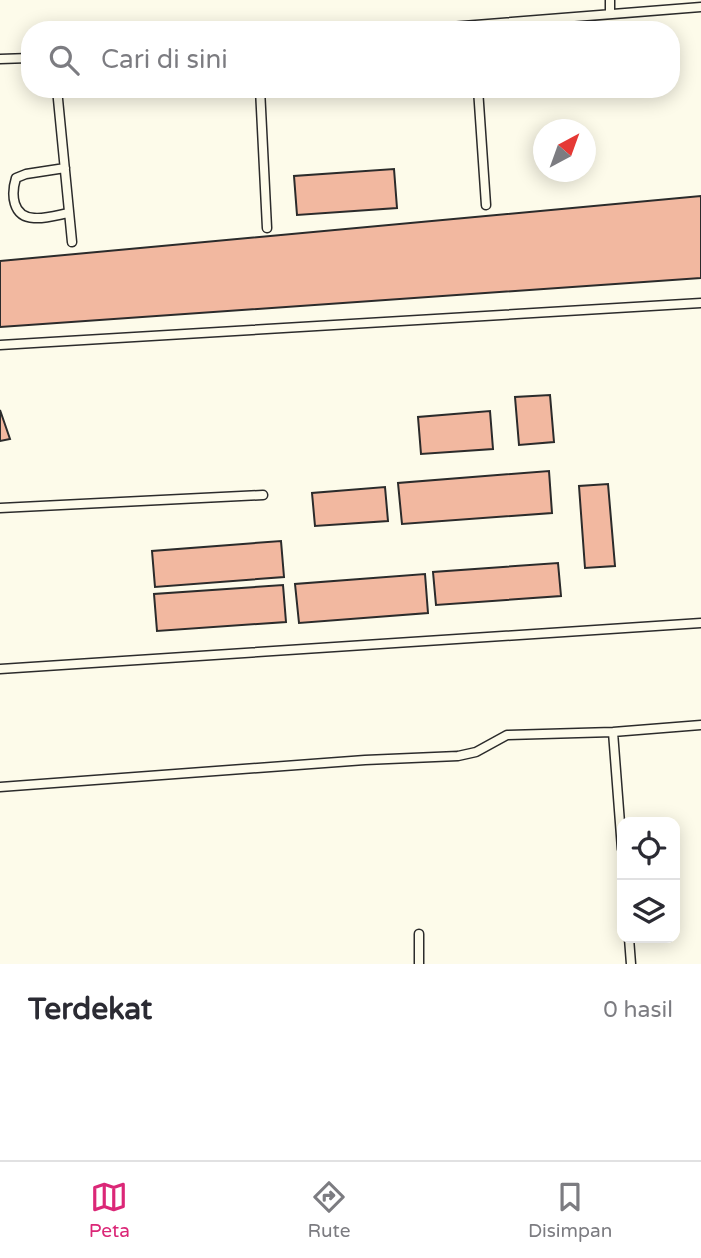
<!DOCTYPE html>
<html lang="id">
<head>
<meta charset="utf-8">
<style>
  body { margin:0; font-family:"Varela Round",sans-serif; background:#f2f2f3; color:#2b2b33 }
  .controls { position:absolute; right:21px; bottom:21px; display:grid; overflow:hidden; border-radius:14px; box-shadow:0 4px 18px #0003 }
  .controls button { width:63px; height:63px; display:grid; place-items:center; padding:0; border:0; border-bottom:2px solid #e1e1e2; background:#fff; color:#2b2b33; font:35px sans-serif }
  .compass { position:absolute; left:533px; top:119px; width:63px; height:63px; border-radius:50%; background:#fff; box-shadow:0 4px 18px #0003; rotate:41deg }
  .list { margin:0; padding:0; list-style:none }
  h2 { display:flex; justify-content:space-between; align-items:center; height:91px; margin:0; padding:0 28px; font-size:30px }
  h2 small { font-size:23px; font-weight:400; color:#7c7c81 }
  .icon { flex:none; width:38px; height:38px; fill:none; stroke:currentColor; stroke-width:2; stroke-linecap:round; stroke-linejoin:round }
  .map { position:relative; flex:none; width:701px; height:964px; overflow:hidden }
  .search { position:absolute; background:#fff; box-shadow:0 4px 18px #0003; left:21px; right:21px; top:21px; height:77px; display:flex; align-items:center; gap:18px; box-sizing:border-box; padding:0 24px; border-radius:28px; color:#7c7c81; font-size:26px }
  .sheet { height:196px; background:#fff }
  nav { display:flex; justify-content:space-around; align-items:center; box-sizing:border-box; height:98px; border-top:2px solid #e1e1e2; background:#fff; font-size:19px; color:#7c7c81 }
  nav a { display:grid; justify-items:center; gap:4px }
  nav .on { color:#db2777 }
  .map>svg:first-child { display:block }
  .building { fill:#f2b8a0; stroke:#2b2b2b; stroke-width:2 }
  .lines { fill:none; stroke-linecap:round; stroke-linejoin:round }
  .service-casing { stroke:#2b2b2b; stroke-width:11 }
  .service { stroke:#fdfbea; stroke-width:8 }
</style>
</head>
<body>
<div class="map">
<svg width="701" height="964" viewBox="0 0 701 964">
  <rect width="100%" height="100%" fill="#fdfbea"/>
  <!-- building -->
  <path class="building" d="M394,169L397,208L297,215L294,176Z
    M701,196V278L0,327V261Z
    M550,395L554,442L519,445L515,397Z
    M0,410L10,439L0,441Z
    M490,411L493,449L421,454L418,417Z
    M549,471L552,513L402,524L398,483Z
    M608,484L615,566L585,568L579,486Z
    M385,487L388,521L315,526L312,493Z
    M281,541L284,577L155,587L152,551Z
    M558,563L561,596L436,605L433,572Z
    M425,574L428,613L299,623L295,584Z
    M283,585L286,622L157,631L154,594Z"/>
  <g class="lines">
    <!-- service casing -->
    <g class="service-casing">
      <path id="service" d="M610,0V14
        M412,30L701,7
        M0,59L30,58
        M57,89L72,242
        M260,89L267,228
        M478,89L486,205
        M65,168L26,174L16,178C11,194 12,217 34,218C45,219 58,215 68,213
        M0,345L701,303
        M0,508L263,495
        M0,669L701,623
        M613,732L622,849
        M0,787L365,760L458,756L476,752L507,735L613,732L701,725
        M629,938L631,964
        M419,964V934"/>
    </g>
    <!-- service -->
    <use href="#service" class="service"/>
  </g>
</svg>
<div class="controls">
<button><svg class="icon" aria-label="locate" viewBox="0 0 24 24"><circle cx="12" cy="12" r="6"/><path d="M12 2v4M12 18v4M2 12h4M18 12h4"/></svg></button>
<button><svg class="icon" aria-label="layers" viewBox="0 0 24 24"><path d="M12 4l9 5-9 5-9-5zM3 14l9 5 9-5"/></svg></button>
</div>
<svg class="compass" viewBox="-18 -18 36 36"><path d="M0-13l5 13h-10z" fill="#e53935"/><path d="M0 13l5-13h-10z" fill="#7c7c81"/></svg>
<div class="search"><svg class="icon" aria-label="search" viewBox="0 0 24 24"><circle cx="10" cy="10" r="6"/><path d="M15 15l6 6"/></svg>Cari di sini</div>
</div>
<section class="sheet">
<h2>Terdekat<small>0 hasil</small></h2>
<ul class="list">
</ul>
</section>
<nav>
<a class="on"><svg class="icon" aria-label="map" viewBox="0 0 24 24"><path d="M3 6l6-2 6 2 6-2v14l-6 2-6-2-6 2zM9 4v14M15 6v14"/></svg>Peta</a>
<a><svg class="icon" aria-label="directions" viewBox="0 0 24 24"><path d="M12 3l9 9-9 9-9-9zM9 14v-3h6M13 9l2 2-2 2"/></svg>Rute</a>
<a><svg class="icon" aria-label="saved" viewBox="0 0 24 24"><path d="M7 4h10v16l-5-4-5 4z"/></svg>Disimpan</a>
</nav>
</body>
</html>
